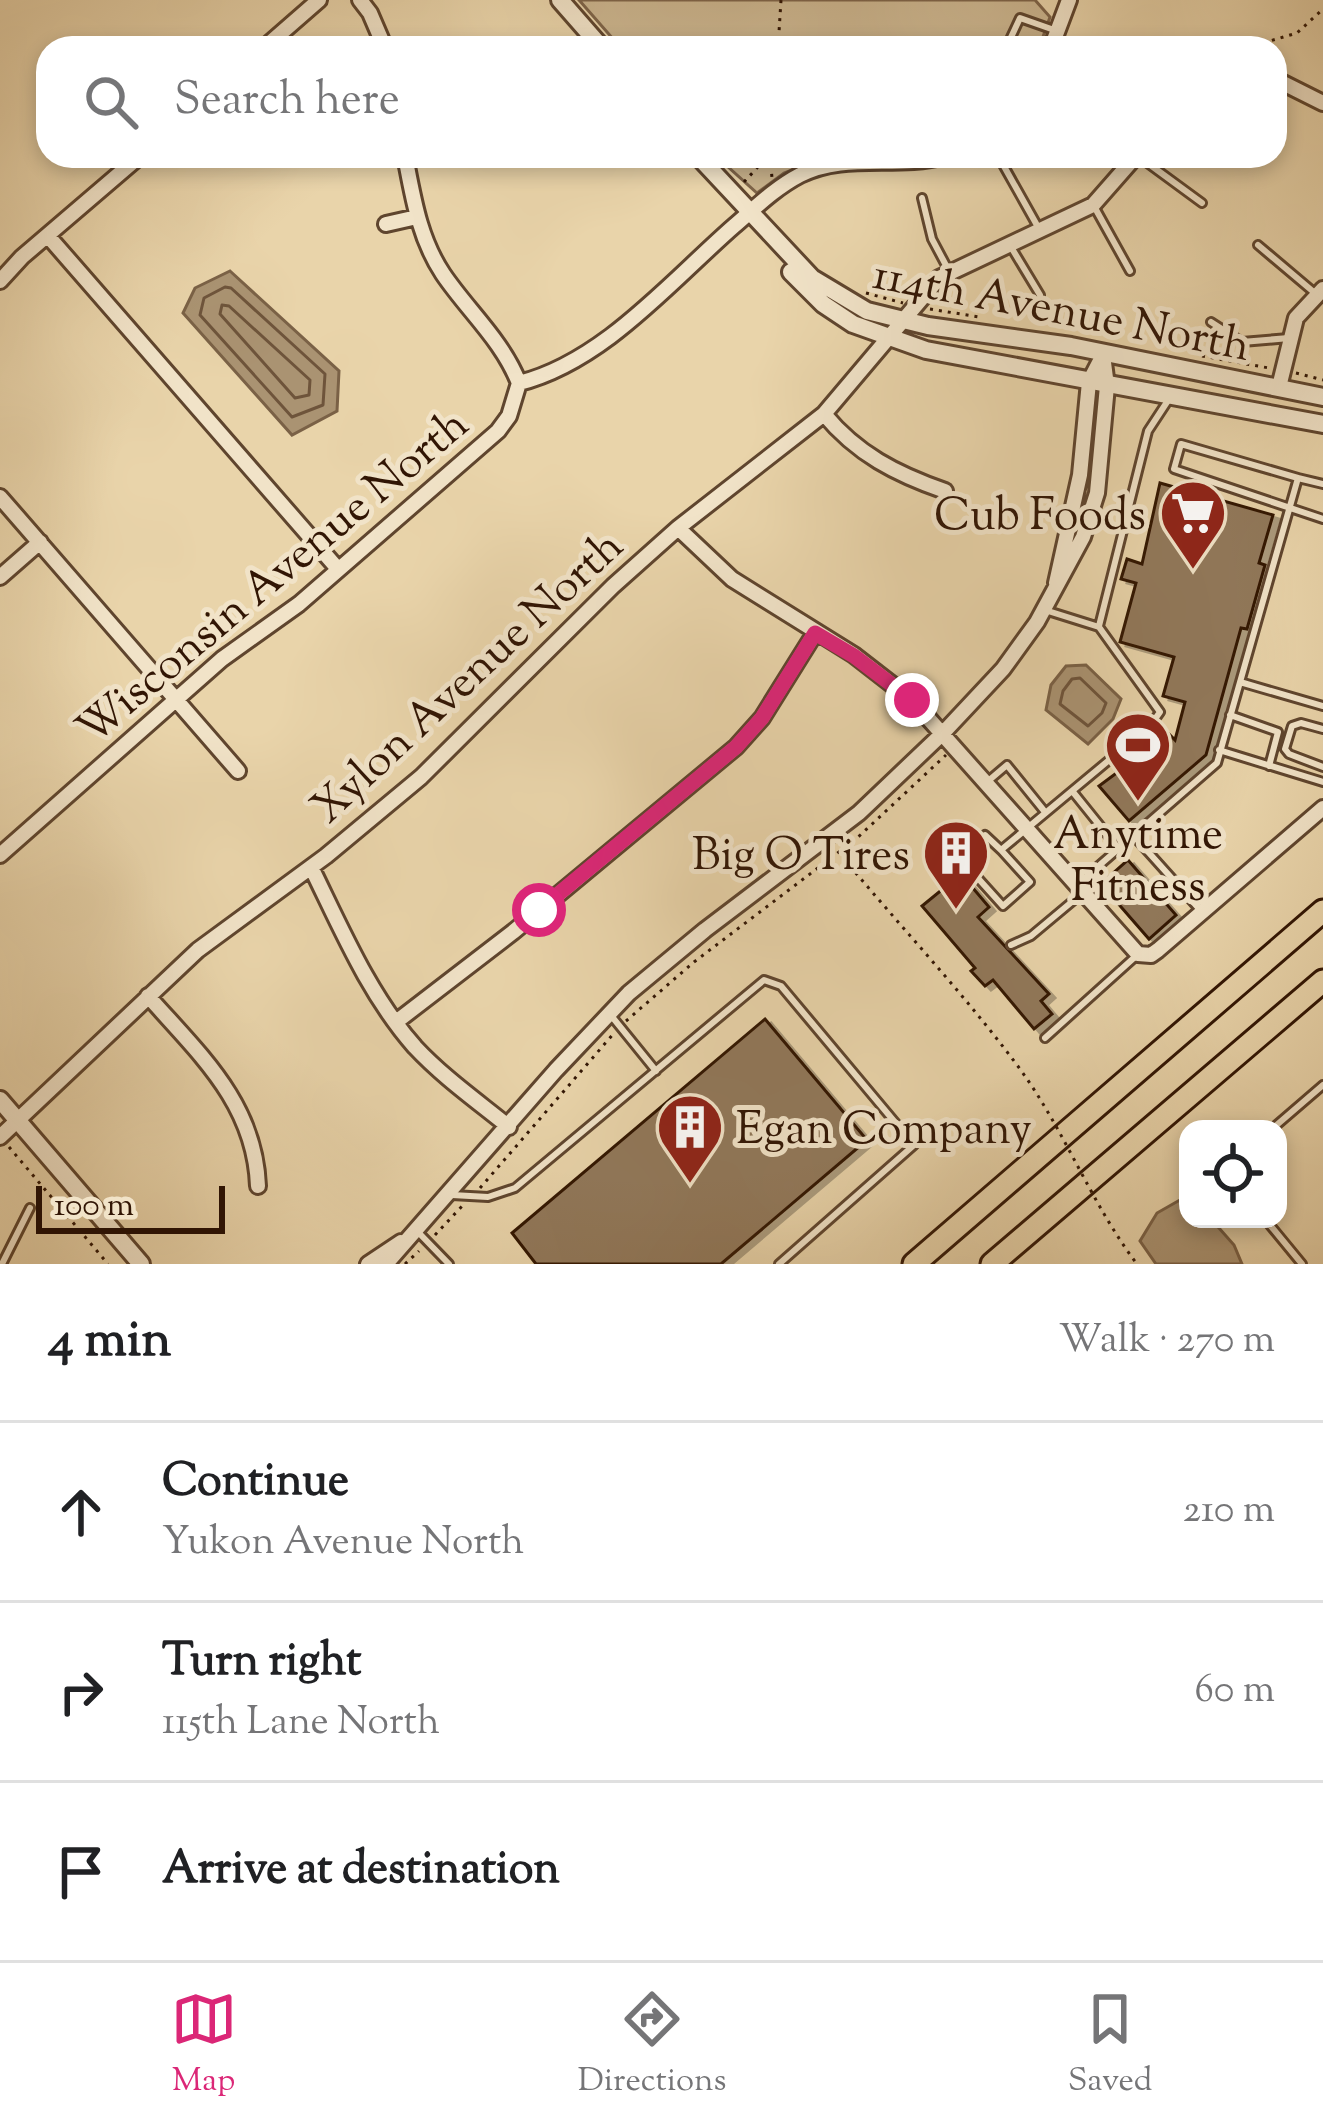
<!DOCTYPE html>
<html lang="en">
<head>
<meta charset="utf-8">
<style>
  body { margin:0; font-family:"Sorts Mill Goudy",serif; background:#f2f2f2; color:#202124 }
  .controls { position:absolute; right:36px; bottom:36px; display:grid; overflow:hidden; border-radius:24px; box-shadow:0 6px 18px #0003 }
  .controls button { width:108px; height:108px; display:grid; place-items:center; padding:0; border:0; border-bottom:3px solid #e0e0e0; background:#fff; color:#202124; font:60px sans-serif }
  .scale { position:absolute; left:36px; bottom:30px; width:189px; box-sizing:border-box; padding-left:12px; border:6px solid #311504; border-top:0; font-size:33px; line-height:42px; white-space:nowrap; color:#311504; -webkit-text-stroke:9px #f1e3c8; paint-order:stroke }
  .stop { position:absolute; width:36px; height:36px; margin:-27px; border:9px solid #db2777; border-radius:50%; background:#fff }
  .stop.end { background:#db2777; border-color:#fff; box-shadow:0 3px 12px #0008 }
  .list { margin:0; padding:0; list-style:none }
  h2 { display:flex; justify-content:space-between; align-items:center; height:156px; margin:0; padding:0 48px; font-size:51px }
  h2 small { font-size:39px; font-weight:400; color:#757577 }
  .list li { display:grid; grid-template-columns:78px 1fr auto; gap:36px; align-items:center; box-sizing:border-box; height:180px; padding:0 48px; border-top:3px solid #e0e0e0 }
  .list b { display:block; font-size:45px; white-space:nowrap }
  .list p { margin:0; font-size:39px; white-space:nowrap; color:#757577 }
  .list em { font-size:39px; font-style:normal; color:#757577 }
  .icon { flex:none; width:66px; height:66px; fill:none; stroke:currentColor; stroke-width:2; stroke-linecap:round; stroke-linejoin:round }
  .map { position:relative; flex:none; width:1323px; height:1264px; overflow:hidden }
  .search { position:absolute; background:#fff; box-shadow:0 6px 18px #0003; left:36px; right:36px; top:36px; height:132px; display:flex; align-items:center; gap:30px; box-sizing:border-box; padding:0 42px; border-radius:36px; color:#757577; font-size:45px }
  .sheet { height:696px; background:#fff }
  nav { display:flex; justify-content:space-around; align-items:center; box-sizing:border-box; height:168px; border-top:3px solid #e0e0e0; background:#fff; font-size:33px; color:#757577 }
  nav a { display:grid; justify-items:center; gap:6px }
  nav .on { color:#db2777 }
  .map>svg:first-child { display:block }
  .green { fill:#cab48e; stroke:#7e6449; stroke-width:3 }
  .water { fill:#aa9372; stroke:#7a6146; stroke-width:3 }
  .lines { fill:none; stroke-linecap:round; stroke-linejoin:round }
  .shore { stroke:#6e543b; stroke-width:3 }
  .building { fill:#91785a; stroke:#311504; stroke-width:3; filter:url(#shadow) }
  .service-casing { stroke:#5f452e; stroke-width:12 }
  .minor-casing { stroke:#5f452e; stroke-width:20 }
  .tertiary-casing { stroke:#5f452e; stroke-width:22 }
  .trunk-casing { stroke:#311504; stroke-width:27 }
  .path { stroke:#311504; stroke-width:3; stroke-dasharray:3 6; stroke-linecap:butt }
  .service { stroke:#f1e3c8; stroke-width:6 }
  .minor { stroke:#f1e3c8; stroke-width:14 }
  .tertiary { stroke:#f1e3c8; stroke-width:16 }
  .trunk { stroke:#e9d4aa; stroke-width:21 }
  .path-bridge { stroke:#311504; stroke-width:3; stroke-dasharray:3 6; stroke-linecap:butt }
  .route { stroke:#db2777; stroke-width:15 }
  .labels { text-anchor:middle; stroke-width:10; stroke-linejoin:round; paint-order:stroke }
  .street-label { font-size:45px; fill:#311504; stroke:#f1e3c8 }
  .poi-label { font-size:45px; fill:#311504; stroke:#f1e3c8; text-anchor:end }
</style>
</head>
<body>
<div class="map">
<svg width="1323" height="1264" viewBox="0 0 1323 1264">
  <defs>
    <filter id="shadow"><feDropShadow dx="6" dy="4" stdDeviation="0" flood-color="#0004"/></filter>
  </defs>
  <rect width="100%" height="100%" fill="#e9d4aa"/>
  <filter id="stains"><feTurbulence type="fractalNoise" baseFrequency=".00167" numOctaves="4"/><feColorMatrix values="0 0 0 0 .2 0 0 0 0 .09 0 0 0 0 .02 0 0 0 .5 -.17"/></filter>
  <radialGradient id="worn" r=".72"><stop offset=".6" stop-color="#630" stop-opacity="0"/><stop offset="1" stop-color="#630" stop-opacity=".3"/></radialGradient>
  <!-- green -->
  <path class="green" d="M579,0H1035L1050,17L1039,48H621Z
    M716,156H827L784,173L757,193Z"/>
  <!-- water -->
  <path class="water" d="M230,271L339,371L337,411L292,435L183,313L195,288Z
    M1086,665L1121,699L1113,719L1088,744L1046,710L1051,685L1066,666Z
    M1187,1196L1188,1219H1211L1234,1245L1242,1264H1156L1140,1241L1157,1213Z"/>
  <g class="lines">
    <!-- shore -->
    <path class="shore" d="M225,287L231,288L325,374L323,405L292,417L200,315L204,298Z
      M222,305L229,306L310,380L309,395L295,398L220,314Z
      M1080,678L1106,703L1102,713L1088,726L1060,704L1063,691L1072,679Z"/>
  </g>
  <!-- building -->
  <path class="building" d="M1160,483L1273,515L1259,563L1265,565L1247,629L1241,628L1206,755L1129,821L1099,786L1169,734L1175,740L1185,702L1163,696L1174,657L1120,642L1136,583L1121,579L1127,559L1142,564Z
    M1128,860L1176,915L1149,939L1101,884Z
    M961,874L989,907L978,917L1049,994L1041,1001L1052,1014L1034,1029L993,980L985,986L971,971L975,968L922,906Z
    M765,1019L867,1140L721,1264H536L512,1233Z"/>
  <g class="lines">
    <!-- service casing -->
    <g class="service-casing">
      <path id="service" d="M1006,48L1020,18L1057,31
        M1138,156L1202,203
        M1001,161L1038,227
        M922,198L932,239L949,271
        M1095,208L1130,271
        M1258,245L1316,294
        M1011,247L1040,295
        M1211,322L1242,342L1289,338
        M1298,478L1181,444L1174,469L1323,519
        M1099,626L1148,431L1169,399
        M1240,682L1323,706
        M1230,715L1278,732L1269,766
        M1323,729L1301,723L1292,726L1285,749L1289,754L1323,767
        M1219,750L1323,782
        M987,782L1007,765L1045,812
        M1073,792L1118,848
        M1133,835L1202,912
        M1001,850L1030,882L1003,906L958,856L985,835L1001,850L1150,726L1160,712L1099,627L1048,611
        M1079,883L1217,763L1298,478L1323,484
        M1011,945L1031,936L1080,895
        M609,1013L656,1071
        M1045,1038L1136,956
        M1272,1129L1323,1085
        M452,1195L488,1197L515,1188L764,980L781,986L914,1145L779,1264
        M1265,1219L1302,1264
        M418,1232L449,1264
        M2,1264L30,1208"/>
    </g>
    <!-- minor casing -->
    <g class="minor-casing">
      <path id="minor" d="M360,0L370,13L385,48
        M264,48L319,0
        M1051,48L1069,0
        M1275,79L1323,103
        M405,156C413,197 419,238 443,274C468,311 502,340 519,383
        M386,224L417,217
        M48,236L338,569
        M0,281L22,257L140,156
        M519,383C603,362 670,282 734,226C755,208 775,188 800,175C845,152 897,169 945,156
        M1279,387L1296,318L1323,289
        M824,414C857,454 896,474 945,491
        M0,497L238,771
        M678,528L732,579L854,655L912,700L1138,954L1151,955L1158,950L1323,808
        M0,577L40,542
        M1056,583L1080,475L1089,382L1103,355
        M0,855L222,659L299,604L498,431L509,416L519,383
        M311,867C341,928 369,995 415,1047C443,1077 477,1101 509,1127
        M148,996C199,1054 255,1103 258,1186
        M396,1022L513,932L736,747L762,718L815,633
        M0,1137L198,950L326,856L421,777L613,586L678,528L824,414L939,278L1093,205L1136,156
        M368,1264L401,1242
        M386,1264L556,1070L629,993L705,930L859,813L944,732L1003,669L1037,622L1083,537L1097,493L1107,386L1103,355"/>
    </g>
    <!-- tertiary casing -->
    <g class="tertiary-casing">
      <path id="tertiary" d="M560,0L602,48
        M698,156L812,278L867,311L928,326L1071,346L1323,397
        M791,272L823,304L853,324L926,350L1323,424
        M0,1100L141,1264"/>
    </g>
    <!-- trunk casing -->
    <g class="trunk-casing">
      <path id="trunk" d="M914,1264L1323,911
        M992,1264L1323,981"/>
    </g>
    <!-- path -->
    <path class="path" d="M778,48L781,0
      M1246,48L1297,33L1323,9
      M770,156L772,178
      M744,182L768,156
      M866,293L903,303
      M930,309L979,317
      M1202,356L1269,368
      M1296,373L1323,380
      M626,1021L694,962L856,839L946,755
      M9,1147L108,1264
      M480,1188L615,1032
      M435,1235L465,1203
      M405,1264L419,1251"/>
    <!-- service -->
    <use href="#service" class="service"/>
    <!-- minor -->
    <use href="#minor" class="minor"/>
    <!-- tertiary -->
    <use href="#tertiary" class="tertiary"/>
    <!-- trunk -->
    <use href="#trunk" class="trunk"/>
    <!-- path-bridge -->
    <path class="path-bridge" d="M844,859C901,927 964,994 1017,1065C1064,1128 1090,1202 1137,1264"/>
  </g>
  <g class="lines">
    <!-- route -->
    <path class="route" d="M539,910L736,747L762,718L815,633L854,656L912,700"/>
  </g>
  <!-- icons -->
  <defs>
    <g id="supermarket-pin" transform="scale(3.45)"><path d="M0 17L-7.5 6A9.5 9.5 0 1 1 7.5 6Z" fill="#8f2418" stroke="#f1e3c8"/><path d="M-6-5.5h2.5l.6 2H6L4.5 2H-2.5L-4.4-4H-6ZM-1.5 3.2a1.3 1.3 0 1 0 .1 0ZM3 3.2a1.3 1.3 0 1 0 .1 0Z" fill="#fff"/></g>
    <g id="stadium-pin" transform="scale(3.45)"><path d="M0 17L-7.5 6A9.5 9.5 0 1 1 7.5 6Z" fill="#8f2418" stroke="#f1e3c8"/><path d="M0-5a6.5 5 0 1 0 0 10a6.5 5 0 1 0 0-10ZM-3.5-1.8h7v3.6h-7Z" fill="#fff"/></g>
    <g id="building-pin" transform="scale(3.45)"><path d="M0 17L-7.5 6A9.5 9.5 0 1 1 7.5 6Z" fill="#8f2418" stroke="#f1e3c8"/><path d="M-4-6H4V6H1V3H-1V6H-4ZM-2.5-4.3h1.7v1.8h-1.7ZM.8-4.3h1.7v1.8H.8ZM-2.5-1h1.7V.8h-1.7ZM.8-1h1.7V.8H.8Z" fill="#fff"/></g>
  </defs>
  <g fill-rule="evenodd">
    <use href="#supermarket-pin" x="1193" y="513"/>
    <use href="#stadium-pin" x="1138" y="745"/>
    <use href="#building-pin" x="956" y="853"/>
    <use href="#building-pin" x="690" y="1127"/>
  </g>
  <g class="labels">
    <!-- street labels -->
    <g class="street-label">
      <text transform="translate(1062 308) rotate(11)" y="16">114th Avenue North</text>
      <text transform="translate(271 575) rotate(-40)" y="16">Wisconsin Avenue North</text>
      <text transform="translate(466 675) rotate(-43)" y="16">Xylon Avenue North</text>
    </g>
    <!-- poi labels -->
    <g class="poi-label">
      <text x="1146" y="529">Cub Foods</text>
      <text x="1138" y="848" text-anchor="middle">Anytime<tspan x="1138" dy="52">Fitness</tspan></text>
      <text x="910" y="869">Big O Tires</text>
      <text x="736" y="1143" text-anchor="start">Egan Company</text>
    </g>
  </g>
  <rect width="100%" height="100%" filter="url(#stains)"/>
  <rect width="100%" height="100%" fill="url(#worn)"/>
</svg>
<div class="controls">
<button><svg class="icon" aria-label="locate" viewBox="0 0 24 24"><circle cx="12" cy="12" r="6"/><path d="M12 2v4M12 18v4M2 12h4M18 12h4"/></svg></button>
</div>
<div class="scale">100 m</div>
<div class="stop" style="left:539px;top:910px"></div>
<div class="stop end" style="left:912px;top:700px"></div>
<div class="search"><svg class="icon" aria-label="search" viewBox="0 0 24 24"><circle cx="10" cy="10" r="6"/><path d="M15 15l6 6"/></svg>Search here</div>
</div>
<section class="sheet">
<h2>4 min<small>Walk · 270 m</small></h2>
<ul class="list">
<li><svg class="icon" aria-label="ahead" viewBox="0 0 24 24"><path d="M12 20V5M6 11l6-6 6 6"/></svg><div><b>Continue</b><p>Yukon Avenue North</p></div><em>210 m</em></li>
<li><svg class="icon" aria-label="right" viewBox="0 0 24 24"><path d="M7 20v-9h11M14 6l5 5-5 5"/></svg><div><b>Turn right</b><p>115th Lane North</p></div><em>60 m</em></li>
<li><svg class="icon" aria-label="arrive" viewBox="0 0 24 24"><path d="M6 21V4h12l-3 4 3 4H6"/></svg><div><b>Arrive at destination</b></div></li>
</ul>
</section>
<nav>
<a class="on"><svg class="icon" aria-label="map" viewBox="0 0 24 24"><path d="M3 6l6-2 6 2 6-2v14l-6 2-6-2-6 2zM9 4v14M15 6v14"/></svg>Map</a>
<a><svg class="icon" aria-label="directions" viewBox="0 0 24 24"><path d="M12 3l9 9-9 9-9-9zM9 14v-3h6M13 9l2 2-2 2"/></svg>Directions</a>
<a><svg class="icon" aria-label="saved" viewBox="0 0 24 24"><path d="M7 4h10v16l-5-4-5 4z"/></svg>Saved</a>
</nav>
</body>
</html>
